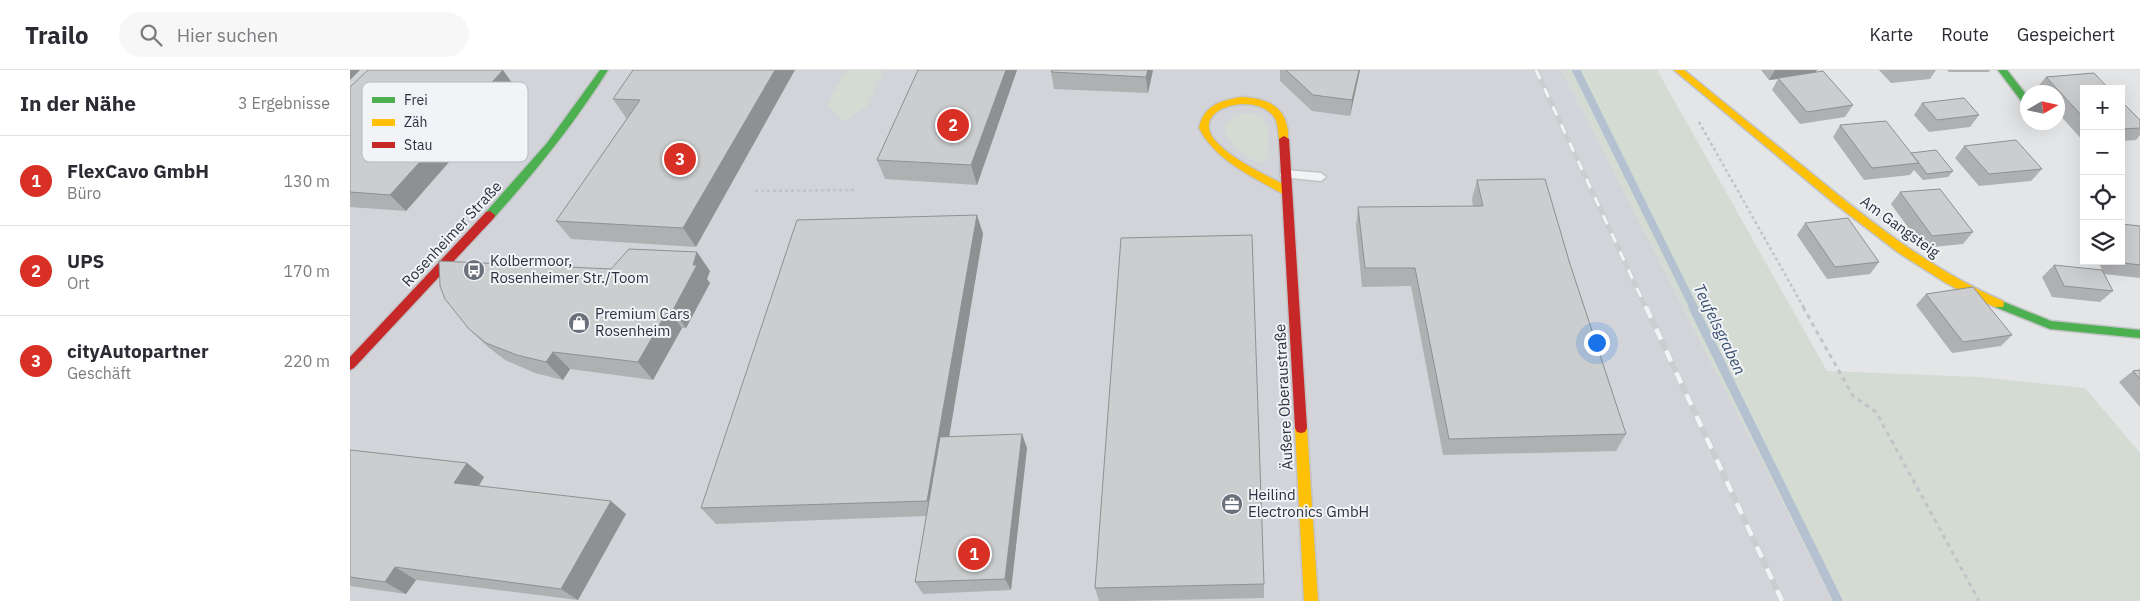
<!DOCTYPE html>
<html lang="de">
<head>
<meta charset="utf-8">
<style>
  body { margin:0; font-family:"IBM Plex Sans",sans-serif; background:#f7f7f7; color:#2b2b33 }
  .controls { position:absolute; right:15px; top:15px; display:grid; overflow:hidden; border-radius:0px; box-shadow:0 5px 20px #0002 }
  .controls button { width:45px; height:45px; display:grid; place-items:center; padding:0; border:0; border-bottom:1px solid #e1e1e2; background:#fff; color:#2b2b33; font:25px sans-serif }
  .compass { position:absolute; left:1670px; top:15px; width:45px; height:45px; border-radius:50%; background:#fff; box-shadow:0 5px 20px #0002; rotate:81deg }
  .you { position:absolute; left:1246px; top:272px; width:18px; height:18px; margin:-12px; border:4px solid #fff; border-radius:50%; background:#1a73e8; box-shadow:0 0 0 8px #1a73e833 }
  .badge { display:grid; place-items:center; width:32px; height:32px; border-radius:50%; background:#d93025; color:#fff; font-size:16px; font-weight:700 }
  .pin { position:absolute; translate:-50% -50%; border:2px solid #fff; box-shadow:0 1px 5px #0006 }
  .list { margin:0; padding:0; list-style:none }
  h2 { display:flex; justify-content:space-between; align-items:center; height:65px; margin:0; padding:0 20px; font-size:21px }
  h2 small { font-size:16px; font-weight:400; color:#7c7c81 }
  .list li { display:grid; grid-template-columns:32px 1fr auto; gap:15px; align-items:center; box-sizing:border-box; height:90px; padding:0 20px; border-top:1px solid #e1e1e2 }
  .list b { display:block; font-size:19px; white-space:nowrap }
  .list p { margin:0; font-size:16px; white-space:nowrap; color:#7c7c81 }
  .list em { font-size:16px; font-style:normal; color:#7c7c81 }
  .icon { flex:none; width:28px; height:28px; fill:none; stroke:currentColor; stroke-width:2; stroke-linecap:round; stroke-linejoin:round }
  .map { position:relative; flex:none; width:1790px; height:531px; overflow:hidden }
  header { display:flex; align-items:center; gap:30px; box-sizing:border-box; height:70px; padding:0 25px; background:#fff; border-bottom:1px solid #e1e1e2 }
  header strong { font-size:24px }
  nav { display:flex; gap:28px; margin-inline-start:auto; font-size:18px }
  .search { width:350px; height:45px; background:#f7f7f7; display:flex; align-items:center; gap:12px; box-sizing:border-box; padding:0 18px; border-radius:28px; color:#7c7c81; font-size:19px }
  main { display:flex }
  aside { flex:1; background:#fff }
  .map>svg:first-child { display:block }
  .built { fill:#d2d4da }
  .green { fill:#d4dbd3 }
  .lines { fill:none; stroke-linecap:round; stroke-linejoin:round }
  .stream-far1 { stroke:#b4c1d0; stroke-width:8 }
  .stream { stroke:#b4c1d0; stroke-width:9 }
  .lane-casing { stroke:#c1c3c5; stroke-width:3 }
  .fast-casing { stroke:#c1c3c5; stroke-width:3 }
  .slow-casing { stroke:#c1c3c5; stroke-width:3 }
  .jam-casing { stroke:#c1c3c5; stroke-width:3 }
  .path-far1 { stroke:#c2c3c7; stroke-width:2.5; stroke-dasharray:3 3; stroke-linecap:butt }
  .path { stroke:#c2c3c7; stroke-width:3; stroke-dasharray:4.5 4.5; stroke-linecap:butt }
  .lane { fill:#f2f3f4; fill-rule:evenodd }
  .fast { fill:#4caf50; fill-rule:evenodd }
  .slow { fill:#ffc107; fill-rule:evenodd }
  .jam { fill:#c62828; fill-rule:evenodd }
  .rail-far1-casing { stroke:#cbcdcf; stroke-width:5 }
  .rail-casing { stroke:#cbcdcf; stroke-width:6 }
  .rail-far1 { stroke:#f1f3f6; stroke-width:3; stroke-dasharray:10; stroke-linecap:butt }
  .rail { stroke:#f1f3f6; stroke-width:4.5; stroke-dasharray:12; stroke-linecap:butt }
  .wall { fill:#afb0b2 }
  .shaded-wall { fill:#8e9091 }
  .building { fill:#cbcdcf; stroke:#8e9091 }
  .labels { text-anchor:middle; stroke-width:4; stroke-linejoin:round; paint-order:stroke }
  .street-label { font-size:15px; fill:#2b323f; stroke:#f1f3f6 }
  .poi-label { font-size:15px; fill:#2b323f; stroke:#f1f3f6; text-anchor:start }
  .water-label { font-size:16px; font-style:italic; fill:#395170; stroke:#f1f3f6 }
  .key { fill:#f1f3f6; stroke:#b6b9bf; stroke-width:1 }
  .key-label { font-size:14px; fill:#2b323f }
</style>
</head>
<body>
<header>
<strong>Trailo</strong>
<div class="search"><svg class="icon" aria-label="search" viewBox="0 0 24 24"><circle cx="10" cy="10" r="6"/><path d="M15 15l6 6"/></svg>Hier suchen</div>
<nav><a>Karte</a><a>Route</a><a>Gespeichert</a></nav>
</header>
<main>
<aside>
<h2>In der Nähe<small>3 Ergebnisse</small></h2>
<ul class="list">
<li><span class="badge">1</span><div><b>FlexCavo GmbH</b><p>Büro</p></div><em>130 m</em></li>
<li><span class="badge">2</span><div><b>UPS</b><p>Ort</p></div><em>170 m</em></li>
<li><span class="badge">3</span><div><b>cityAutopartner</b><p>Geschäft</p></div><em>220 m</em></li>
</ul>
</aside>
<div class="map">
<svg width="1790" height="531" viewBox="0 0 1790 531">
  <rect width="100%" height="100%" fill="#e3e5e7"/>
  <!-- built -->
  <path class="built" d="M0,0H1212L1483,531H0Z"/>
  <!-- green -->
  <path class="green" d="M496,0H534L516,37L493,51L477,35Z
    M1212,0H1307L1477,301L1630,307L1735,318L1790,383V531H1483Z
    M899,43L912,47L918,56L919,88L913,92C896,91 878,73 874,58C881,46 887,45 899,43Z"/>
  <g class="lines">
    <!-- stream-far1 -->
    <path class="stream-far1" d="M1226,0L1344,238"/>
    <!-- stream -->
    <path class="stream" d="M1343,237L1488,531"/>
    <!-- lane casing -->
    <g class="lane-casing">
      <path id="lane" d="M935,100L971,103L976,107L971,111L931,107L930,104Z"/>
    </g>
    <!-- fast casing -->
    <g class="fast-casing">
      <path id="fast" d="M250,0H258C225,53 186,101 144,148H136L135,145L136,142L197,73Z
        M1648,0H1657L1678,27V37L1675,36Z
        M1649,230L1701,251L1790,260V268L1700,259L1645,237L1644,234L1645,231Z"/>
    </g>
    <!-- slow casing -->
    <g class="slow-casing">
      <path id="slow" d="M1324,0H1334C1374,33 1414,65 1455,98C1517,149 1579,199 1653,231L1654,234L1653,237H1645L1620,226L1596,213L1549,183L1484,133Z
        M891,27C912,28 932,33 937,56C938,61 939,66 937,71L934,72L929,69C928,62 928,52 924,47C906,21 842,37 863,68C879,89 918,106 941,118L942,121L941,124H933C902,106 866,91 849,58C854,35 870,31 891,27Z
        M951,353L955,354L957,358L968,531H954L945,358L947,354Z"/>
    </g>
    <!-- jam casing -->
    <g class="jam-casing">
      <path id="jam" d="M934,66L939,69L957,358L955,362L951,363L947,362L945,358L929,69Z
        M140,141L145,145L144,148L4,298L0,300V287L136,142Z"/>
    </g>
    <!-- path-far1 -->
    <path class="path-far1" d="M1349,52L1454,238
      M405,121L506,120"/>
    <!-- path -->
    <path class="path" d="M1453,237L1503,326L1526,342L1629,531"/>
    <!-- lane -->
    <use href="#lane" class="lane"/>
    <!-- fast -->
    <use href="#fast" class="fast"/>
    <!-- slow -->
    <use href="#slow" class="slow"/>
    <!-- jam -->
    <use href="#jam" class="jam"/>
    <!-- rail-far1 casing -->
    <g class="rail-far1-casing">
      <path id="rail-far1" d="M1186,0L1296,238"/>
    </g>
    <!-- rail casing -->
    <g class="rail-casing">
      <path id="rail" d="M1296,237L1432,531"/>
    </g>
    <!-- rail-far1 -->
    <use href="#rail-far1" class="rail-far1"/>
    <!-- rail -->
    <use href="#rail" class="rail"/>
  </g>
  <!-- wall -->
  <path class="wall" d="M283,0L346,177L221,169L206,151L277,48H276L263,29Z
    M568,0H667L627,115L535,109L527,90Z
    M803,0L798,23L704,19L701,2Z
    M930,0H1010L1000,46L962,41L930,11Z
    M1411,0H1467L1465,3L1503,35L1495,47L1450,54L1422,20L1428,9L1419,10Z
    M1529,0H1586L1580,9L1541,13Z
    M1597,0H1640L1639,2H1599Z
    M1696,7L1734,19V72L1708,43V22H1689L1686,19Z
    M0,17H165L56,141L0,137Z
    M1771,31L1790,50V65L1786,70L1771,71Z
    M1572,33L1629,45L1620,57L1579,62L1564,45Z
    M1490,55L1561,83L1603,101L1598,107L1573,110L1564,100L1560,105L1514,110L1483,67Z
    M1614,76L1692,99L1681,111L1629,116L1605,88Z
    M1127,110L1220,194L1276,364L1266,381L1093,385L1061,216L1012,217L1006,156L1008,137H1123L1122,129Z
    M1550,122L1623,162L1613,174L1573,178L1541,134Z
    M627,145L633,164L599,366L677,378L661,520L573,524L565,512L576,446L366,454L351,438Z
    M1455,153L1529,192L1520,204L1477,209L1447,165Z
    M1790,156V208L1754,204L1748,191H1771Z
    M1704,195L1763,221L1750,232L1702,227L1692,207Z
    M261,199L360,201L357,209L360,213L336,258H332L303,310L220,299L213,310L185,303L155,290L138,277L119,259Z
    M1576,224L1662,265L1651,276L1602,283L1566,235Z
    M1790,300V337L1769,312L1783,301Z
    M0,380L117,393L134,407L129,416L276,444L228,530L66,510L56,524L0,516Z
    M914,514V528L776,531H749L745,518Z"/>
  <!-- shaded-wall -->
  <path class="shaded-wall" d="M0,0H10L0,10Z
    M153,0L165,17L56,141L40,125Z
    M425,0H445L346,177L333,158Z
    M656,0H667L627,115L621,95Z
    M798,0H803L798,23L796,7Z
    M1009,0H1010L1000,46L1002,30Z
    M1425,0H1467L1465,3L1428,8V9L1419,10Z
    M627,145L633,164L586,446L577,431Z
    M347,182L360,201L357,209L360,213L336,258L323,240L343,195Z
    M318,240L332,258L303,310L288,292Z
    M203,282L220,299L213,310L196,292Z
    M672,364L677,378L661,520L655,509Z
    M117,393L134,407L122,426L104,413Z
    M261,431L276,444L228,530L211,519Z
    M45,497L66,510L56,524L35,512Z"/>
  <!-- building -->
  <path class="building" d="M18,0H153L40,125L0,122V17Z
    M283,0H425L333,158L206,151L290,30L263,29Z
    M568,0H656L621,95L527,90Z
    M702,0H798L796,7L701,2Z
    M936,0H1009L1002,30L963,25Z
    M1473,1L1503,35L1457,42L1428,8Z
    M1744,3L1759,19H1734V48L1696,7Z
    M1614,28L1629,45L1587,50L1572,33Z
    M1771,31L1790,50V58L1771,59Z
    M1536,51L1569,93L1522,98L1490,55Z
    M1666,70L1692,99L1639,104L1614,76Z
    M1586,80L1603,101L1577,104L1561,83Z
    M1195,109L1220,194L1276,364L1099,369L1065,198H1015L1008,137L1133,136L1127,110Z
    M1590,119L1623,162L1582,166L1550,122Z
    M627,145L577,431L351,438L447,150Z
    M1498,148L1529,192L1485,197L1455,153Z
    M1771,154L1790,156V195L1767,192V191H1771Z
    M902,165L914,514L745,518L771,168Z
    M279,179L347,182L343,195H347L323,240H318L288,292L203,282L196,292L167,285L136,273L119,259L95,229L90,216L89,191L261,199Z
    M1704,195L1752,200L1763,221L1714,216Z
    M1623,217L1662,265L1613,272L1576,224Z
    M1790,300V309L1783,301Z
    M672,364L655,509L565,512L590,367Z
    M0,380L117,393L104,413L261,431L211,519L45,497L35,512L0,507Z"/>
  <!-- icons -->
  <defs>
    <g id="bus-disc" transform="scale(1.125)"><circle r="9.5" fill="#6b717a" stroke="#f1f3f6"/><path d="M-5-6H5V4H4V6H2V4H-2V6H-4V4H-5ZM-3.5-4V0h7V-4ZM-3.5 1.2v1.5H-2V1.2ZM2 1.2v1.5H3.5V1.2Z" fill="#fff"/></g>
    <g id="shop-disc" transform="scale(1.125)"><circle r="9.5" fill="#6b717a" stroke="#f1f3f6"/><path d="M-5-2.5h2.3a2.7 3.5 0 0 1 5.4 0H5L5.5 6h-11ZM-1.5-2.5h3a1.5 2.3 0 0 0-3 0Z" fill="#fff"/></g>
    <g id="office-disc" transform="scale(1.125)"><circle r="9.5" fill="#6b717a" stroke="#f1f3f6"/><path d="M-6-3h4V-5.5h4V-3h4V5H-6ZM-1-4.5V-3h2v-1.5ZM-6 0V1H6V0Z" fill="#fff"/></g>
  </defs>
  <g fill-rule="evenodd">
    <use href="#bus-disc" x="124" y="200"/>
    <use href="#shop-disc" x="229" y="253"/>
    <use href="#office-disc" x="882" y="434"/>
  </g>
  <g class="labels">
    <!-- street labels -->
    <g class="street-label">
      <text transform="translate(1550 157) rotate(36)" y="5">Am Gangsteig</text>
      <text transform="translate(102 164) rotate(-47)" y="5">Rosenheimer Straße</text>
      <text transform="translate(934 327) rotate(-93)" y="5">Äußere Oberaustraße</text>
    </g>
    <!-- poi labels -->
    <g class="poi-label">
      <text x="140" y="196">Kolbermoor,<tspan x="140" dy="17">Rosenheimer Str./Toom</tspan></text>
      <text x="245" y="249">Premium Cars<tspan x="245" dy="17">Rosenheim</tspan></text>
      <text x="898" y="430">Heilind<tspan x="898" dy="17">Electronics GmbH</tspan></text>
    </g>
    <!-- water labels -->
    <g class="water-label">
      <text transform="translate(1370 259) rotate(64)" y="6">Teufelsgraben</text>
    </g>
  </g>
  <!-- legend -->
  <rect x="12" y="12" width="166" height="80" rx="8" class="key"/>
  <rect x="22" y="27" width="23" height="6" fill="#4caf50"/>
  <rect x="22" y="49" width="23" height="7" fill="#ffc107"/>
  <rect x="22" y="72" width="23" height="6" fill="#c62828"/>
  <g class="key-label">
    <text x="54" y="35">Frei</text>
    <text x="54" y="57">Zäh</text>
    <text x="54" y="80">Stau</text>
  </g>
</svg>
<div class="controls">
<button>+</button>
<button>−</button>
<button><svg class="icon" aria-label="locate" viewBox="0 0 24 24"><circle cx="12" cy="12" r="6"/><path d="M12 2v4M12 18v4M2 12h4M18 12h4"/></svg></button>
<button><svg class="icon" aria-label="layers" viewBox="0 0 24 24"><path d="M12 4l9 5-9 5-9-5zM3 14l9 5 9-5"/></svg></button>
</div>
<svg class="compass" viewBox="-18 -18 36 36"><path d="M0-13l5 13h-10z" fill="#e53935"/><path d="M0 13l5-13h-10z" fill="#7c7c81"/></svg>
<div class="you"></div>
<div class="pin badge" style="left:624px;top:484px">1</div>
<div class="pin badge" style="left:603px;top:55px">2</div>
<div class="pin badge" style="left:330px;top:89px">3</div>
</div>
</main>
</body>
</html>
